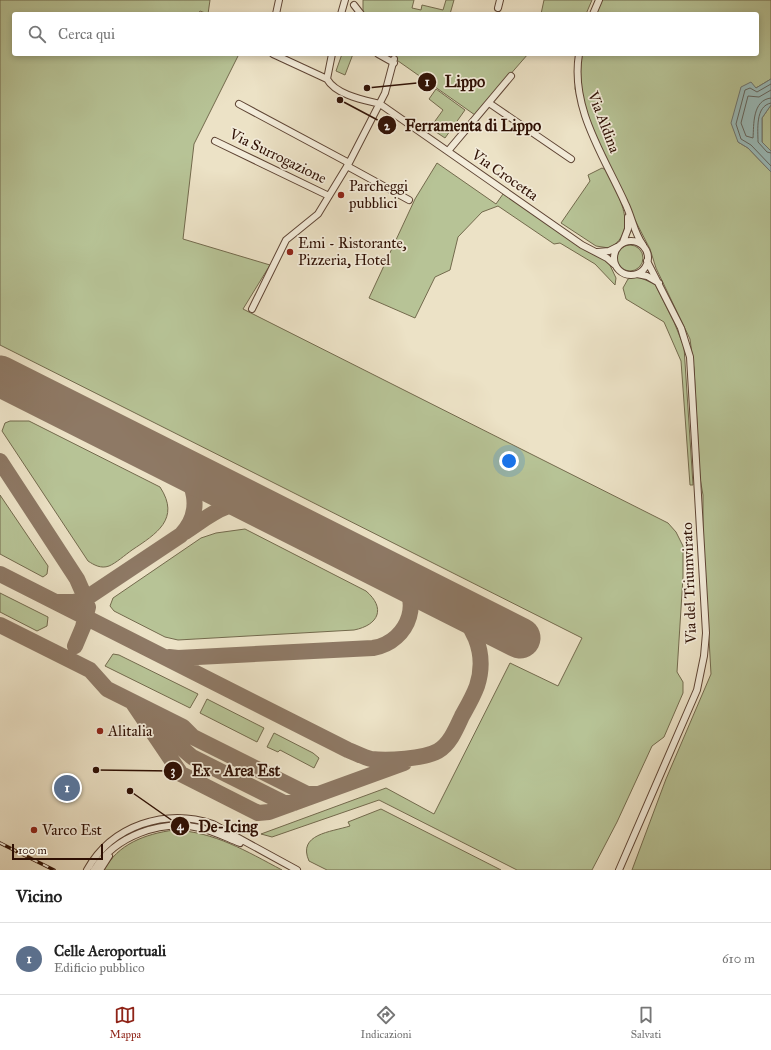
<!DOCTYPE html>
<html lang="it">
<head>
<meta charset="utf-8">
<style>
  body { margin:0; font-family:"IM FELL Great Primer",serif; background:#f6f6f6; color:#222 }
  .scale { position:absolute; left:12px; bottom:10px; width:91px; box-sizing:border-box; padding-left:4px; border:2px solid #2f1004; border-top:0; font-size:11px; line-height:14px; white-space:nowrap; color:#2f1004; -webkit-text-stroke:3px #f3ecda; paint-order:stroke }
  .you { position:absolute; left:509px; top:461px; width:14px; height:14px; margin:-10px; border:3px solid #fff; border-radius:50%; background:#1a73e8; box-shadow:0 0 0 6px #1a73e833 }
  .badge { display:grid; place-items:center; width:26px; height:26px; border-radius:50%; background:#8f2418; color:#fff; font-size:13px; font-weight:700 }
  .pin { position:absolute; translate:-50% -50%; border:2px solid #fff; box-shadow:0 1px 4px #0006 }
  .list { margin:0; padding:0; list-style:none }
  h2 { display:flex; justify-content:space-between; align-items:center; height:52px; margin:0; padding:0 16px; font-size:17px }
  h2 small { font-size:13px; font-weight:400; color:#767676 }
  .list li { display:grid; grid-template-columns:26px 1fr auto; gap:12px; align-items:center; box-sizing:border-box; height:72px; padding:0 16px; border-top:1px solid #e0e0e0 }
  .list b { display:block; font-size:15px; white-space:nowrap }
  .list p { margin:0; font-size:13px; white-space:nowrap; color:#767676 }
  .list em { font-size:13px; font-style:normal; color:#767676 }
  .icon { flex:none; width:22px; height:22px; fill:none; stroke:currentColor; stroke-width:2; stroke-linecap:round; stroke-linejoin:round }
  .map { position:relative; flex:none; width:771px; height:870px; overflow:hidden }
  .search { position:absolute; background:#fff; box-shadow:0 2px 6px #0003; left:12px; right:12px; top:12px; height:44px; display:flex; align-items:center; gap:10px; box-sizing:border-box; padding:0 14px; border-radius:4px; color:#767676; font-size:15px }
  .sheet { height:124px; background:#fff }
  nav { display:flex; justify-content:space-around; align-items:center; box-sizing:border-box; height:56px; border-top:1px solid #e0e0e0; background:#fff; font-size:11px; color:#767676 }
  nav a { display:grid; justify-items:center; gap:2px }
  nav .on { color:#8f2418 }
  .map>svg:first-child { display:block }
  .green { fill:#b7c396; stroke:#736a4d }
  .water { fill:#9abcbb; stroke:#6f7772 }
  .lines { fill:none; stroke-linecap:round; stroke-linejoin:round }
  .shore { stroke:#646660; stroke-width:1 }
  .taxiway { stroke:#8e7965; stroke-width:16 }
  .runway { stroke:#8e7965; stroke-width:41 }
  .minor-casing { stroke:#5e4434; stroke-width:8 }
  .minor { stroke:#f3ecda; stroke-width:6 }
  .rail-casing { stroke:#2f1004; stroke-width:3.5 }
  .rail { stroke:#f3ecda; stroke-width:2; stroke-dasharray:6; stroke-linecap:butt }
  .poi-dot { fill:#8f2418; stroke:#f3ecda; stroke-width:1.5 }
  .labels { text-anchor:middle; stroke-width:3.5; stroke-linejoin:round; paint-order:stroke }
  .street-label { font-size:15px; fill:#2f1004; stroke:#f3ecda }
  .poi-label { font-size:15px; fill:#2f1004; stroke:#f3ecda; text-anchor:start }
  .leader { fill:none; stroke:#2f1004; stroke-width:1.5 }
  .callout-dot { fill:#2f1004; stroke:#f3ecda; stroke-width:1.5 }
  .mark-label { font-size:12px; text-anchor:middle; font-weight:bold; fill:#fff }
  .callout-label { font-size:16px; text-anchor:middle; font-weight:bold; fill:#2f1004; stroke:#f3ecda; stroke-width:3.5; stroke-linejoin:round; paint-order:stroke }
</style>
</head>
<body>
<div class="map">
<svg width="771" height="870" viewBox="0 0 771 870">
  <rect width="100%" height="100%" fill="#ece2c6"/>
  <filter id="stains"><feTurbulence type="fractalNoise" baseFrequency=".005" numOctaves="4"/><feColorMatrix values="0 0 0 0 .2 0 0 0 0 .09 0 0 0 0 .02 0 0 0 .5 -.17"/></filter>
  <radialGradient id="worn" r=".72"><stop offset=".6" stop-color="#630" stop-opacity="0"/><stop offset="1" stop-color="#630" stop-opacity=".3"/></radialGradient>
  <!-- green -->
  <path class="green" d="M0,0H210L208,14L200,11L198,14H14V54H239L194,144L183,239L270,265L243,309L668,523L676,532L683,546V577L677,672L683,682V693L664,737L652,746L617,822L592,870H517L379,800L272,837L261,834L386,788L434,814L510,663L558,686L582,638L0,345Z
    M363,0H414L412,8L421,10L422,5L443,10L446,0H454L450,14H363Z
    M544,0H592L586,14H541Z
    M597,0H771V79L756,88L738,142L748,148L771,172V870H632L666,779L711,674L703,532V495L700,478L694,369L690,339L656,268L650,249L594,141L575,89L578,54H757V14H591Z
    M342,54H353L345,75L336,71Z
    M381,54H528L475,115L391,56Z
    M436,89L465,110L445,138L430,128L443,110L429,99Z
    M771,105V151L762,142V118Z
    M437,163L496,204L503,194L608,261L616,278L615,285L595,264L560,243L554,244L498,206L482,212L458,237L450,270L435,277L415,318L369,298L415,199Z
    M602,168L606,170C617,193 641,231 609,248L596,246L561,223L590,181L588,175Z
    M617 258a13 13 0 1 1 26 0a13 13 0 1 1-26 0Z
    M636,276L655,284L674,322L684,347L693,485H690L681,361L664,322L626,299L623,288L628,279Z
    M10,421H29L160,487C181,519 156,534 132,550C125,555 116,563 109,566C101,569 94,565 88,561L2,431L5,423Z
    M0,495L48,566L47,574L43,577L0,554Z
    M245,529L366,591C386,608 379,625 354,630L178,640L165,637L114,611L110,606L113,598L201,538L216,533Z
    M0,593L48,617L47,626L37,631L0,612Z
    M113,654L119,655L198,694L190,708L105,666Z
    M207,699L264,728L257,742L200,713Z
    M274,733L313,753L319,758L314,768L280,750L278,752L267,747Z
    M381,809L501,870H327L309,861C297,834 331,832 350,826L348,822Z
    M174,830C215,832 246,851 282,870H104C118,844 145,834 174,830Z"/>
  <!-- water -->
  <path class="water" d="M771,79V105L762,118V142L771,151V172L748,148L738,142L731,123L741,87L751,82L756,88Z"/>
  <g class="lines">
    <!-- shore -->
    <path class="shore" d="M771,84L757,92L750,88L745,90L736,124L741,139L751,145L771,166
      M771,90L759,97L748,96L741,123L746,136L753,138C754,125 752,100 771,98
      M771,103C755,106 758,130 758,142L767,152L771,153"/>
    <!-- taxiway -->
    <path class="taxiway" d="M0,461L77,579L84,595L86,609
      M185,532C211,515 230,496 262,507
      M0,574L348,750C356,753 363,757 371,759C387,761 424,759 438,751C450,744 456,729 462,716C467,707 473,697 477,686C488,652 473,622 446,600
      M57,602H74L85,599L181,535C203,512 197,479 171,462
      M0,625L90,670L107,689L183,727L193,737L307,794H318
      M75,646L83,627L88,607
      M169,657L178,658L373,648C410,642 426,595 392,573
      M133,703L181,774L258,813L269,812L404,763
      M161,717L184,750L192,757L284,803H294"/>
    <!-- runway -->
    <path class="runway" d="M0,376L520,638"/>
    <!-- minor casing -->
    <g class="minor-casing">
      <path id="minor" d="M354,5L361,14
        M498,8L500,0
        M276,14L279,0
        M341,14L345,0
        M593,14L599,0
        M273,54L327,79C336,95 364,100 380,104L582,245L607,258L615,265
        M378,54L394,63
        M579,54C570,108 604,156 625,203C632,217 634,233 643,245
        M327,79L332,54
        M489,103L571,159
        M239,104L349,163
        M215,141L329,196
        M448,151L511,76
        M347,166L409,200
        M614 258a17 17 0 1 1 34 0a17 17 0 1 1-34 0Z
        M623,242L628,229V217
        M597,252L609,251L617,247
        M637,274L647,276L659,283
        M252,309L286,240L318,214L349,163L385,93L394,59
        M87,870C112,825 166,808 213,824L297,870
        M94,870C115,836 161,819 200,828C214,831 227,838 240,843
        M100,870L109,856
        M619,870L697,690L704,656L706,633L690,357L681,328L647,261"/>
    </g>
    <!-- minor -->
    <use href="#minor" class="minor"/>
    <!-- rail casing -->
    <g class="rail-casing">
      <path id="rail" d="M0,843L54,870"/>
    </g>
    <!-- rail -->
    <use href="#rail" class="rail"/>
  </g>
  <!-- markers -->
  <g class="poi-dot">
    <circle cx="341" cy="195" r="4"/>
    <circle cx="290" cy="252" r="4"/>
    <circle cx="100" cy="731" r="4"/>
    <circle cx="34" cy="830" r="4"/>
  </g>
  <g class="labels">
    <!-- street labels -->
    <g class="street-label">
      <text transform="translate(604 122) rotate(69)" y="5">Via Aldina</text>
      <text transform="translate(278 156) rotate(26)" y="5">Via Surrogazione</text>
      <text transform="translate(505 175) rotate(35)" y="5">Via Crocetta</text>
      <text transform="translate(689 583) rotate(-92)" y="5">Via del Triumvirato</text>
    </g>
    <!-- poi labels -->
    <g class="poi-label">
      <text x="349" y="191">Parcheggi<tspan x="349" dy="17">pubblici</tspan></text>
      <text x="298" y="248">Emi - Ristorante,<tspan x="298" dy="17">Pizzeria, Hotel</tspan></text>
      <text x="108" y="736">Alitalia</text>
      <text x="42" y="835">Varco Est</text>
    </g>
  </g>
  <!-- callouts -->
  <path class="leader" d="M367 88L427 82M340 100L387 125M96 770L173 771M130 791L180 826"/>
  <g class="callout-dot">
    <circle cx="367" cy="88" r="4"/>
    <circle cx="340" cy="100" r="4"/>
    <circle cx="96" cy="770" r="4"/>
    <circle cx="130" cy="791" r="4"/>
    <circle cx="427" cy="82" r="10"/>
    <circle cx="387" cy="125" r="10"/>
    <circle cx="173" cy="771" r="10"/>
    <circle cx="180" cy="826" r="10"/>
  </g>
  <g class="mark-label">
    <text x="427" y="86">1</text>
    <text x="387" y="130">2</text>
    <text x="173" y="775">3</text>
    <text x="180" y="830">4</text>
  </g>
  <g class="callout-label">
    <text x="465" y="87">Lippo</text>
    <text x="473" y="131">Ferramenta di Lippo</text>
    <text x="236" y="776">Ex - Area Est</text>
    <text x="228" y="832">De-Icing</text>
  </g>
  <rect width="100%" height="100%" filter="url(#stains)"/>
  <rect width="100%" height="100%" fill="url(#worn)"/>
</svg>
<div class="scale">100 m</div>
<div class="you"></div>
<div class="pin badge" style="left:67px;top:788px;background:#5c6f8a">1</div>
<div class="search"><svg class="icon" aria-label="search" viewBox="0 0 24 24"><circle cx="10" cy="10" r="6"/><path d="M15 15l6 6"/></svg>Cerca qui</div>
</div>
<section class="sheet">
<h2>Vicino<small></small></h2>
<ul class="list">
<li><span class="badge" style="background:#5c6f8a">1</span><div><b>Celle Aeroportuali</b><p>Edificio pubblico</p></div><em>610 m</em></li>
</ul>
</section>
<nav>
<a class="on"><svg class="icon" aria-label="map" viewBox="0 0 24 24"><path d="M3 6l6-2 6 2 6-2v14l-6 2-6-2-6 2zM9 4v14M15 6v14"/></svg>Mappa</a>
<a><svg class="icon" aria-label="directions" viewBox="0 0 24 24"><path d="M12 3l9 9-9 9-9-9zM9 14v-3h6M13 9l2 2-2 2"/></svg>Indicazioni</a>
<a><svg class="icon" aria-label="saved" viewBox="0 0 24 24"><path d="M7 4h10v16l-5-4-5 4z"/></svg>Salvati</a>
</nav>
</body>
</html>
